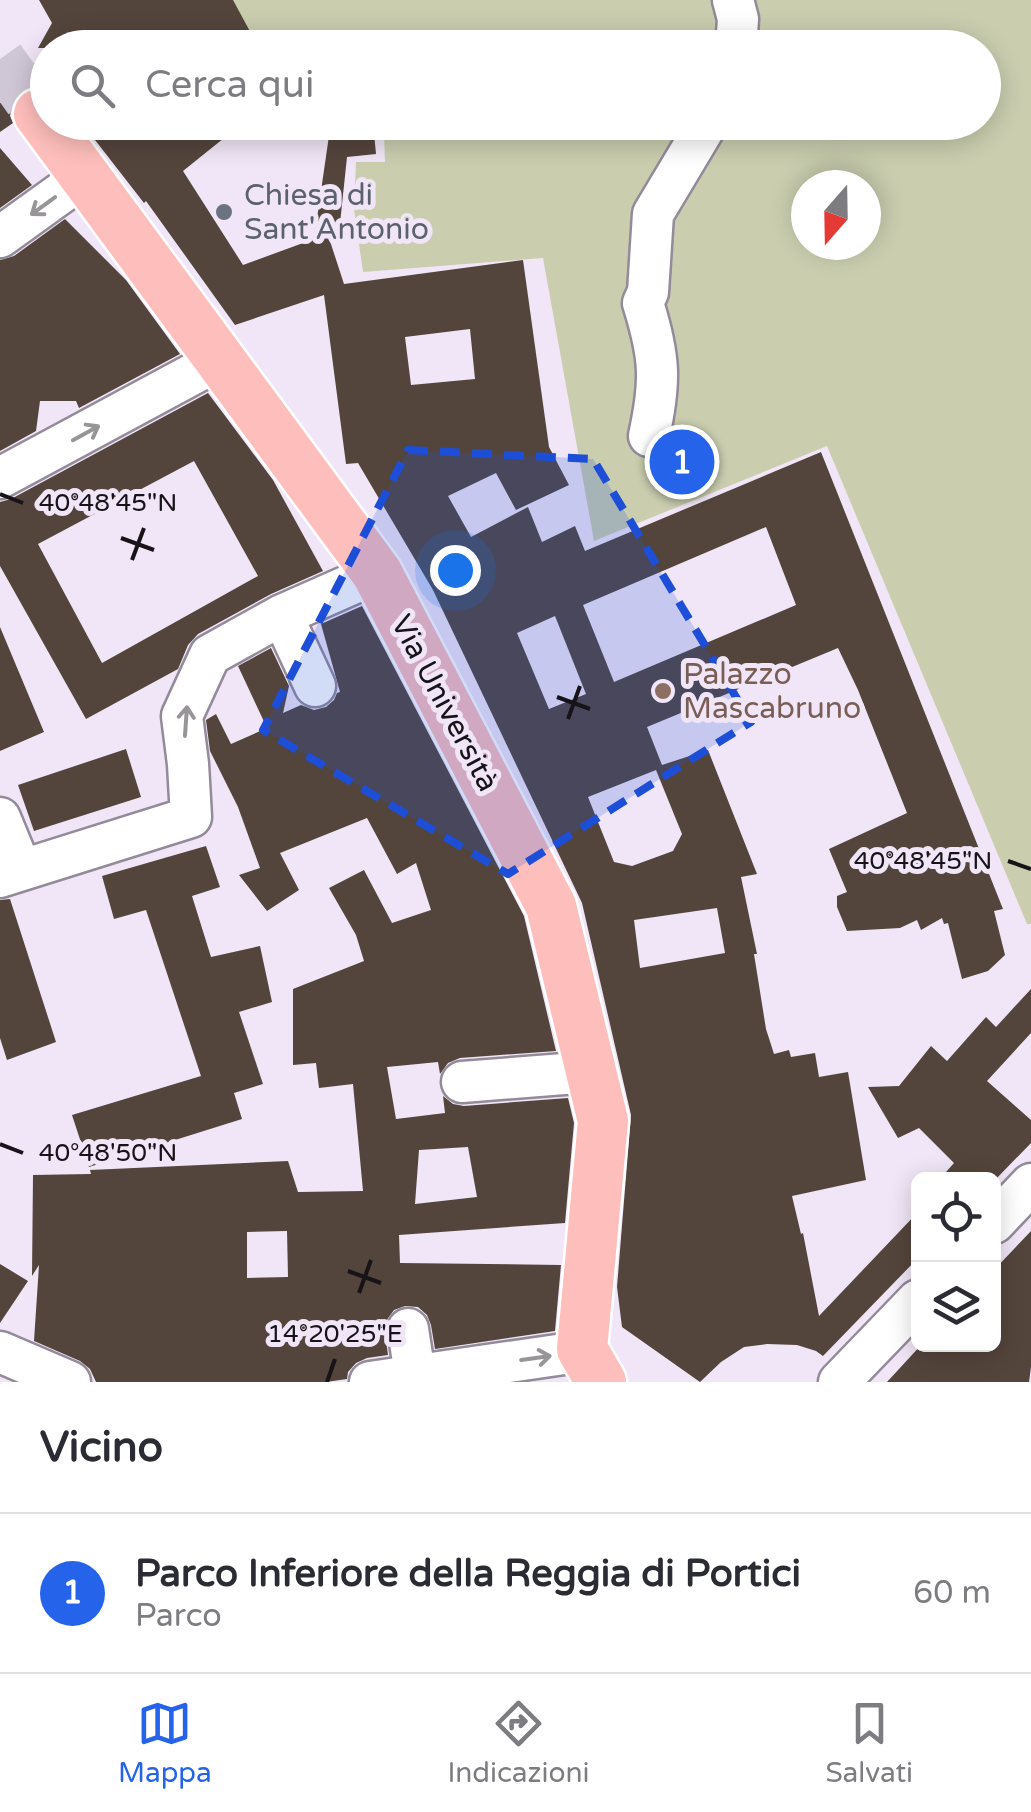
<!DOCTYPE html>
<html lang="it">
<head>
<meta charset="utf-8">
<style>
  body { margin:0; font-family:"Varela Round",sans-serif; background:#f2f2f3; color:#2b2b33 }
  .controls { position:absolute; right:30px; bottom:30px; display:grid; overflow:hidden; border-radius:15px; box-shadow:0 5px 25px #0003 }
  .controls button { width:90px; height:90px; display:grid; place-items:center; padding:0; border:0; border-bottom:2px solid #e1e1e2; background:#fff; color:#2b2b33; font:50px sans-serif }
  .compass { position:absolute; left:791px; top:170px; width:90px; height:90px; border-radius:50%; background:#fff; box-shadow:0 5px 25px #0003; rotate:200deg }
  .you { position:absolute; left:455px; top:570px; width:35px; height:35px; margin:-25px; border:8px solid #fff; border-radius:50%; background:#1a73e8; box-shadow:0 0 0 15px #1a73e833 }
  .badge { display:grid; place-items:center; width:65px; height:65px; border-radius:50%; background:#2563eb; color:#fff; font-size:32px; font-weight:700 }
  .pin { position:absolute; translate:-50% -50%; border:5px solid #fff; box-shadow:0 2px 10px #0006 }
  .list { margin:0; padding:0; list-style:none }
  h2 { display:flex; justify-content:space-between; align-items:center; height:130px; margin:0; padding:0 40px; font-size:42px }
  h2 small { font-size:32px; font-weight:400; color:#7c7c81 }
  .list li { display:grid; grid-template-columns:65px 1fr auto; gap:30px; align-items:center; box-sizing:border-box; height:160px; padding:0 40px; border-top:2px solid #e1e1e2 }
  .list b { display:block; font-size:38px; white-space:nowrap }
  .list p { margin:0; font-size:32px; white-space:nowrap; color:#7c7c81 }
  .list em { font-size:32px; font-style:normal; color:#7c7c81 }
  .icon { flex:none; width:55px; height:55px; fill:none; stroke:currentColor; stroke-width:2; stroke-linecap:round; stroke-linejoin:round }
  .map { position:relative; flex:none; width:1031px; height:1382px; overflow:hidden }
  .search { position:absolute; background:#fff; box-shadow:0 5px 25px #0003; left:30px; right:30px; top:30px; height:110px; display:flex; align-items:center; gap:25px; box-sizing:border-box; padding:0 35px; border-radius:55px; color:#7c7c81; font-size:38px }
  .sheet { height:290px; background:#fff }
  nav { display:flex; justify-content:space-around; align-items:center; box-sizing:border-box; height:140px; border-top:2px solid #e1e1e2; background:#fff; font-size:28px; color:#7c7c81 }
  nav a { display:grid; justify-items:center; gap:5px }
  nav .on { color:#2563eb }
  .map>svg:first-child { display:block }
  .green { fill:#caceaf; fill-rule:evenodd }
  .building { fill:#54453c; fill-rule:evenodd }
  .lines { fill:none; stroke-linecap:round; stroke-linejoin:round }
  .major-tunnel { stroke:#cfc6d6; stroke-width:50; stroke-dasharray:50 25; stroke-linecap:butt }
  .minor-casing { stroke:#938a9a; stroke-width:45 }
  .major-casing { stroke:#fff; stroke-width:55 }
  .minor { stroke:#fff; stroke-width:40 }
  .major { stroke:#febfbc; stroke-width:50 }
  .oneway { stroke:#979598 }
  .marked { fill:#1d4ed8; fill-opacity:0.2; stroke:#1d4ed8; stroke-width:8; stroke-dasharray:20 12; stroke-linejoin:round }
  .ticks { fill:none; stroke:#171319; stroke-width:4 }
  .worship-dot { fill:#6b7280; stroke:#f0e6f7; stroke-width:4 }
  .education-dot { fill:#8d6e63; stroke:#f0e6f7; stroke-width:4 }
  .labels { text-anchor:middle; stroke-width:10; stroke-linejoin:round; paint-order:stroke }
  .worship-label { font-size:30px; fill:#5b616d; stroke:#f0e6f7; text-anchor:start }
  .education-label { font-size:30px; fill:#785e54; stroke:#f0e6f7; text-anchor:start }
  .street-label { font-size:30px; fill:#171319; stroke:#f0e6f7 }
  .ticks-label { font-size:25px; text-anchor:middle; fill:#171319; stroke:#f0e6f7; stroke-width:10; stroke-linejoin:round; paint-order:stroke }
</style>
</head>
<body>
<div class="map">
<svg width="1031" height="1382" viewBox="0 0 1031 1382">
  <rect width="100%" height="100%" fill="#f0e6f7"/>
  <!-- green -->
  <path class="green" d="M187,0H1031V924H1027L827,446L594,541L543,258L363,272L354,209L356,162H385L384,133L377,123L984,122V48L224,47ZM806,185H866V245H806Z"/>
  <!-- building -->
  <path class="building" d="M39,0H233L259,48H38L52,23Z
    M48,56V87L35,86L21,92L12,103L10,116L13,123L0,132V83Z
    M81,122H244L183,171L243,265L314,239L331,122H373L376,154L347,157L339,233L329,238L344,284L523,260L549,447L569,485L516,510L496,473L448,496L471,537L528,507L542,542L575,526L585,551L821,452L1003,909L994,911L1005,955L988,971L962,979L948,923L944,924L942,918L921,930L917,920L900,928L847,931L837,907V896L847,892L829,849L907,813L858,690L838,648L647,727L662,765L708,750L757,874L741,877L757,954H754L766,1029L774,1054L789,1050L791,1057L815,1053L819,1077L848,1072L866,1180L792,1196L801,1234L803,1233L819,1316L918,1212V1258L823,1356L816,1351L797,1345L767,1344L744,1347L721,1362L700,1382L622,1327L617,1287L631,1115L582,903L433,590L358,463L346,464L324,295L235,325L146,201L144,203ZM470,329L475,379L411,385L405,337ZM766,527L796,605L614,682L583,605ZM555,616L586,694L549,709L517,633ZM656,770L682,834L673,851L632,866L614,862L588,797ZM717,908L725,953L640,968L634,920Z
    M0,148L32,185L0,208Z
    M65,219L126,280L180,354L79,408L76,401H40L36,431L0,451V260L14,256Z
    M208,393L273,480L323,571L271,594L198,634L188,645L178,669L86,719L0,566V502L11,499ZM194,461L258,576L102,663L38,544Z
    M362,606L524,916L556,1051L460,1058L448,1063L440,1074L438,1062L387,1067L396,1119L445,1113L443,1096L453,1104L464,1106L568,1098L574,1123L565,1223L399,1235L400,1263L561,1265L555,1331L435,1349L431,1325L427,1315L418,1307L405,1306L394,1310L386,1321L385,1333L388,1355L367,1358L356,1363L348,1372L347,1379L326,1382H96L90,1369L80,1361L34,1341L39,1265L32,1276L33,1175L91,1174L90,1170L288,1161L298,1192L363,1191L353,1084L319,1088L316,1063L293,1065V989L364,961L356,935L329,888L364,870L392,923L431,910L416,863L397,874L367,818L280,853L299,890L267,911L239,875L260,868L238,807L210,751L206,720L216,714L231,744L267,728L238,666L271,648L289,686L283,713L301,705L314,710L326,707L334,700L337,693L340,692L321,624ZM468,1147L477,1197L415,1204L419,1150ZM287,1231L288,1277L247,1278V1232Z
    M0,627L44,732L0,751Z
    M126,749L141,797L34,831L18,785Z
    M206,846L220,887L192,896L211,957L260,946L272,1002L239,1012L263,1084L234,1093L242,1119L89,1167L72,1115L201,1076L146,910L114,919L102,876Z
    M10,899L56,1042L7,1060L0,1038V900Z
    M1031,989V1033L987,1081L1031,1120V1143L995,1180H939L954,1163L919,1128L898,1138L868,1087L899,1086L931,1046L947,1061L986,1017L996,1027Z
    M1031,1231V1367L1029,1382H887L922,1344H994V1270Z
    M0,1264L28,1281L0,1323Z"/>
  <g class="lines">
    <!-- major-tunnel -->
    <path class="major-tunnel" d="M0,59L39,114"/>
    <!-- minor casing -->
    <g class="minor-casing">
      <path id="minor" d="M733,0L738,19L736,48
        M0,237L86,175
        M649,436C661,381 660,357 643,303L648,292L653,214L708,122
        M0,478L219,360
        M282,615L315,686
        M0,818L21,869
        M0,877L191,817L188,764L182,716L210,655L282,615L377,573
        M462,1082L590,1072
        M994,1223L1031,1184
        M408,1329L415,1375
        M0,1352L70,1382
        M370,1382L564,1354L582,1349
        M839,1382L918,1300"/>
    </g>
    <!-- major casing -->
    <g class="major-casing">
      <path id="major" d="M39,114L377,573L551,906L603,1121L582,1349L601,1382"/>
    </g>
    <!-- minor -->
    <use href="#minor" class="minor"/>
    <!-- major -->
    <use href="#major" class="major"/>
  </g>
  <!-- one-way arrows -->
  <defs><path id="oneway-shaft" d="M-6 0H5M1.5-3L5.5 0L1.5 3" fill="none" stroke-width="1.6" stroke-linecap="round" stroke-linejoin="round" transform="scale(2.5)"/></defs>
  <g class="oneway">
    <use href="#oneway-shaft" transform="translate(43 206) rotate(144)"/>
    <use href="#oneway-shaft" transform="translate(86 433) rotate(-29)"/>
    <use href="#oneway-shaft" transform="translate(186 721) rotate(-86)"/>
    <use href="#oneway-shaft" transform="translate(536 1358) rotate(-8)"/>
  </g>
  <!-- marked area -->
  <path class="marked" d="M408,450L593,459L751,722L508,874L263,730Z"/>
  <!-- ticks -->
  <path class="ticks" d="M0,494L23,503M121,538L154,550M132,560L144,528M557,697L590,709M568,719L580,686M1008,861L1031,869M0,1144L23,1153M348,1271L381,1283M359,1293L371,1260M327,1382L335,1359"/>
  <!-- markers -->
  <circle class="worship-dot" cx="224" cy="212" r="10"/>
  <circle class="education-dot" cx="663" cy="691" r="10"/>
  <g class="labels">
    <!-- worship labels -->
    <g class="worship-label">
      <text x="244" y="205">Chiesa di<tspan x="244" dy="34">Sant'Antonio</tspan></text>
    </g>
    <!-- education labels -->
    <g class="education-label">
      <text x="683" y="684">Palazzo<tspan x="683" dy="34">Mascabruno</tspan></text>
    </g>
    <!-- street labels -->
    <g class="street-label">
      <text transform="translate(445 703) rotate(62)" y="10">Via Università</text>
    </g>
  </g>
  <g class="ticks-label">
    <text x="108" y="511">40°48'45"N</text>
    <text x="923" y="869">40°48'45"N</text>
    <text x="108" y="1161">40°48'50"N</text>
    <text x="335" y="1342">14°20'25"E</text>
  </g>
</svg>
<div class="controls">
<button><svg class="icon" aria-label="locate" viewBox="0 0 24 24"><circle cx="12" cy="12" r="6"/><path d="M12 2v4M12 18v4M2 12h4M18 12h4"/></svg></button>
<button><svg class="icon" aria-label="layers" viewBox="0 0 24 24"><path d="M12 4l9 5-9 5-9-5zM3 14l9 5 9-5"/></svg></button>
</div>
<svg class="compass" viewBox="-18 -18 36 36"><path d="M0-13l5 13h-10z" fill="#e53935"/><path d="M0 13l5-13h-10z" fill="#7c7c81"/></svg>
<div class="you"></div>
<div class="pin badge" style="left:682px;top:462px">1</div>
<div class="search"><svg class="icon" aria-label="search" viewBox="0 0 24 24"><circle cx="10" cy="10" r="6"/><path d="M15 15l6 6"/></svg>Cerca qui</div>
</div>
<section class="sheet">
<h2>Vicino<small></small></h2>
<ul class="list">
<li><span class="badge">1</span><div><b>Parco Inferiore della Reggia di Portici</b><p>Parco</p></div><em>60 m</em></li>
</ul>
</section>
<nav>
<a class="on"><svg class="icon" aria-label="map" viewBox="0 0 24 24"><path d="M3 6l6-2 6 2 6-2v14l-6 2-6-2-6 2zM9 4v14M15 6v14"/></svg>Mappa</a>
<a><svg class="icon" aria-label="directions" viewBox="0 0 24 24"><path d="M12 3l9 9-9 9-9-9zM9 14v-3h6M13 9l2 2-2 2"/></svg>Indicazioni</a>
<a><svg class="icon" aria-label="saved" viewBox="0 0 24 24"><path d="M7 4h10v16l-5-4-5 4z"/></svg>Salvati</a>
</nav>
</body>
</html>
